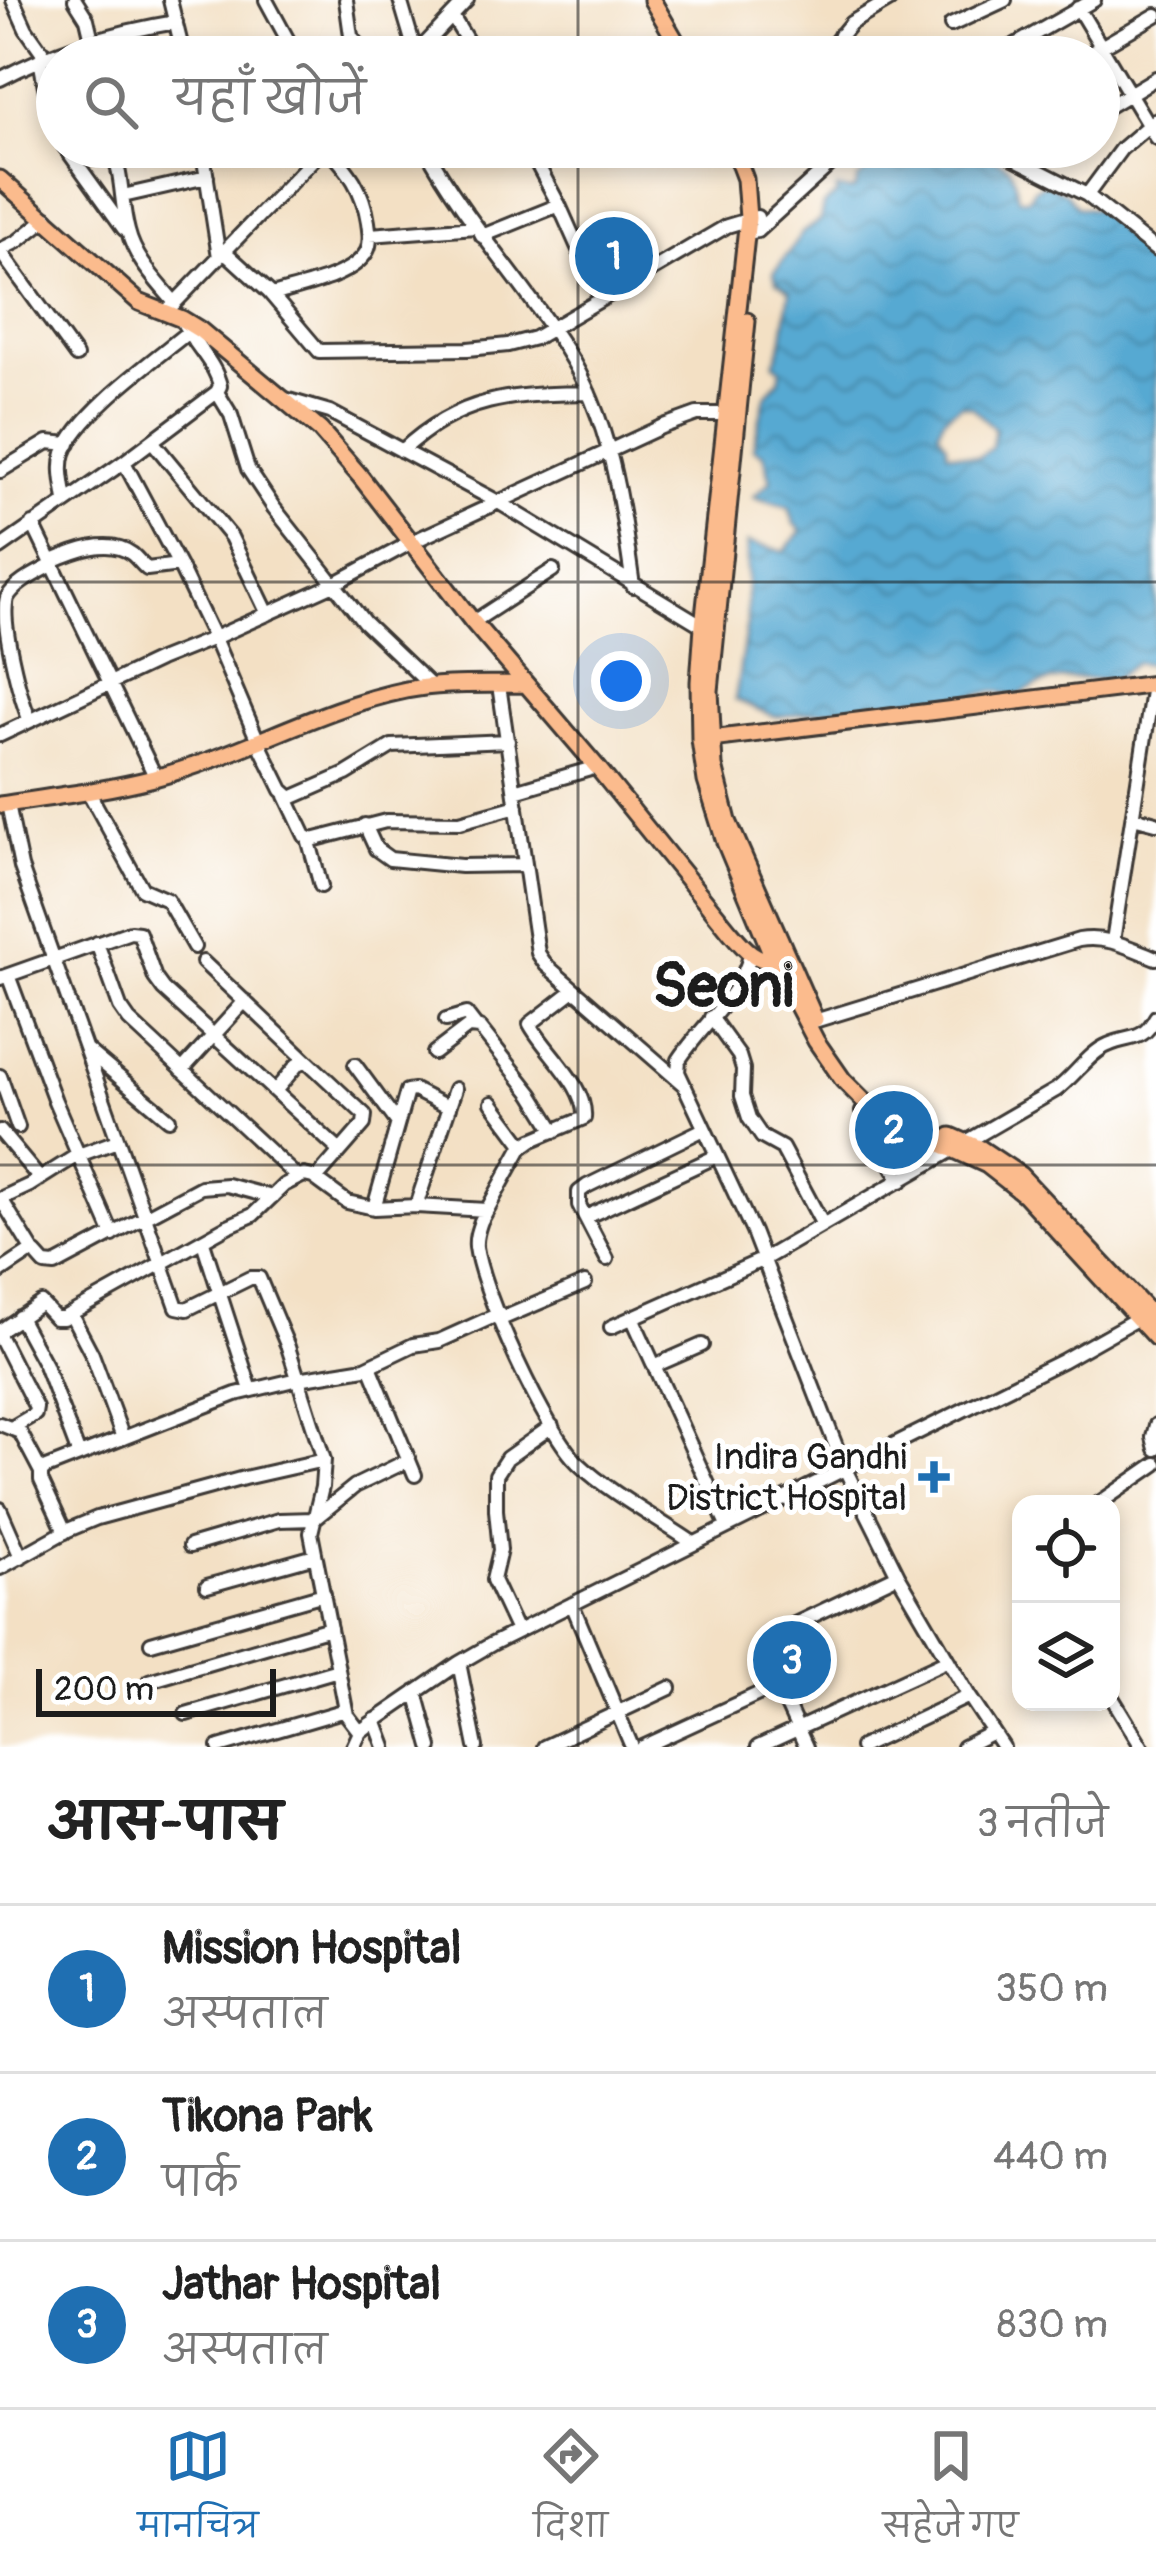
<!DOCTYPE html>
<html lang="hi">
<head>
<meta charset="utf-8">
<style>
  body { margin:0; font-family:Pangolin,"Playpen Sans Deva",sans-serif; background:#f2f2f2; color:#222 }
  .controls { position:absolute; right:36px; bottom:36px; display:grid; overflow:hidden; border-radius:24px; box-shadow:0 6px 18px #0003 }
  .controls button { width:108px; height:108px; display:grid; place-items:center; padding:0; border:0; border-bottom:3px solid #e0e0e0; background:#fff; color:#222; font:60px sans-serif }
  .scale { position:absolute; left:36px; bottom:30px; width:240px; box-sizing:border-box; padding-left:12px; border:6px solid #1c1c1c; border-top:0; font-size:33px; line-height:42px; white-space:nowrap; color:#1c1c1c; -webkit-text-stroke:9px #fff; paint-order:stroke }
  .you { position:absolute; left:621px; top:681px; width:42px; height:42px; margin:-30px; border:9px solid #fff; border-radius:50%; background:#1a73e8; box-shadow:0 0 0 18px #1a73e833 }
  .badge { display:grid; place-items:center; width:78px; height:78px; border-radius:50%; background:#1f6fb2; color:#fff; font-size:39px; font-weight:700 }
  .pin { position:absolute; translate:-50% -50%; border:6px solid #fff; box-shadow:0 3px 12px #0006 }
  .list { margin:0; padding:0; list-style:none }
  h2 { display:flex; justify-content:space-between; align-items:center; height:156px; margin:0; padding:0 48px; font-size:51px }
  h2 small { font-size:39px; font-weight:400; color:#767676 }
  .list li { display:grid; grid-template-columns:78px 1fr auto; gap:36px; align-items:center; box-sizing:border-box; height:168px; padding:0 48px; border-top:3px solid #e0e0e0 }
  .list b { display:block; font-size:45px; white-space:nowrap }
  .list p { margin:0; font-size:39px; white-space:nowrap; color:#767676 }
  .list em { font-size:39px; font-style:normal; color:#767676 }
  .icon { flex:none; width:66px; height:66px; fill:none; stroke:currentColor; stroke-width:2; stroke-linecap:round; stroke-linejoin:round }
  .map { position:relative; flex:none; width:1156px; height:1747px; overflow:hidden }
  .search { position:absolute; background:#fff; box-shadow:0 6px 18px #0003; left:36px; right:36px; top:36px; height:132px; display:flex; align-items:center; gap:30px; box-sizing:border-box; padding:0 42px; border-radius:66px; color:#767676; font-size:45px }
  .sheet { height:660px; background:#fff }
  nav { display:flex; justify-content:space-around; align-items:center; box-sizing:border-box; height:168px; border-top:3px solid #e0e0e0; background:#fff; font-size:33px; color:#767676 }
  nav a { display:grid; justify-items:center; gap:6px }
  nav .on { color:#1f6fb2 }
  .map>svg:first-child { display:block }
  .park { fill:#89e0a4; stroke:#527e60; stroke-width:3 }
  .water { fill:url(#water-waves); stroke:#396277; stroke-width:3; fill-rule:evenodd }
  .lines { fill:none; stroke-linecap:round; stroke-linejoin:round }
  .minor-casing { stroke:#3c3935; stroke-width:18 }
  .major-casing { stroke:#3c3935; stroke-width:21 }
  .minor { stroke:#fff; stroke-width:12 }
  .major { stroke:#fbbb8d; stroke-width:15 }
  .grid { fill:none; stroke:#1c1c1c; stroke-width:3; stroke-opacity:0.55 }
  .poi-dot { fill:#1f6fb2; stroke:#fff; stroke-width:4.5 }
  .labels { text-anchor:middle; stroke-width:10; stroke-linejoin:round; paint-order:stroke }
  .poi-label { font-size:36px; fill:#1c1c1c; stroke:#fff; text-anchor:end }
  .town-label { font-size:60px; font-weight:bold; fill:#1c1c1c; stroke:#fff }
</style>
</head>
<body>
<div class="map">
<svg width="1156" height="1747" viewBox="0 0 1156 1747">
  <defs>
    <pattern id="water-waves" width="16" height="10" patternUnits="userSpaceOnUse" patternTransform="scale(3)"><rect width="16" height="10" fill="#56a9d2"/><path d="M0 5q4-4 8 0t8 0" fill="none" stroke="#4689aa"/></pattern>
  </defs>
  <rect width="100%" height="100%" fill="#fff"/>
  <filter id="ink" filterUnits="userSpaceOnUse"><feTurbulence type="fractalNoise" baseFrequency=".00833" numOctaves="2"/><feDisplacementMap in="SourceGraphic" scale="24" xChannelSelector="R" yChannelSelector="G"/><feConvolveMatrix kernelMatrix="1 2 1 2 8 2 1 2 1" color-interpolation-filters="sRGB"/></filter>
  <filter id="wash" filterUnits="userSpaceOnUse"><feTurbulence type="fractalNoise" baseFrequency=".004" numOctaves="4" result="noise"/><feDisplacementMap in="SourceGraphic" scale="48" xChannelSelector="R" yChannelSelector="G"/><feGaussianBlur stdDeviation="2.7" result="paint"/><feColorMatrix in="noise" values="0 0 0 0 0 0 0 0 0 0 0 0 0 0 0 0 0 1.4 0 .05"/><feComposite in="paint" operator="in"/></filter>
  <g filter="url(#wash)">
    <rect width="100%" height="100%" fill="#f3e0c4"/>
    <!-- park -->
    <path class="park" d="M868,1111L951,1149L901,1178Z"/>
    <!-- water -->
    <path class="water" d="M936,147C956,150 997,153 1010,169C1016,177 1016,189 1018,198L1028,199L1034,189L1046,183L1067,194L1077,207L1099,210L1128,241L1149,252L1156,262V666L1135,663L1110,682C1075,676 1046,676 1016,697L998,691L975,695L966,701L921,698L776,717L735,700L747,623V543L784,551L802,531L794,523L789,507L753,497L771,481L764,454L753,448L765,397L779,380L781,369L774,364L782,343L790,291L776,281L774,273L803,232L820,220L823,205L835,196L837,188L851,191L856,188L857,180L893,148ZM961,405L972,407L995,429L992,447L979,457L947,452V444L938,431L944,417Z"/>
  </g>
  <g filter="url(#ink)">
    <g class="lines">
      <!-- minor casing -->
      <g class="minor-casing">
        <path id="minor" d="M13,0L26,29L45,56
          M75,0L87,19L92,40
          M170,0L184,57
          M266,0L297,57
          M346,0L351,36L369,57
          M400,0L416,54
          M1078,8L1156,138
          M452,16L477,57
          M951,25L1005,0
          M840,35L851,57
          M413,57L467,0
          M823,57L851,23L890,0
          M994,57L1094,0
          M1084,57L1156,15
          M40,59L50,115L57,133
          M0,79C56,49 114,32 176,22
          M1099,112L1156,78
          M65,147L124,229
          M111,147C124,178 120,201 128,231C135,260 157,281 175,303
          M202,147L219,257
          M425,147C464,220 522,280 566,350C611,420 622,506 633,586
          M528,147L559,205L601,299
          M992,147L1087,195L1156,250
          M1087,195L1121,149L1155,120
          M123,196L207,177
          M747,233L757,231L849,147
          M370,235L476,227
          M482,236L559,205
          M0,250L18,241L47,218
          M0,251L76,356
          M224,251L269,292L319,351L468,349L508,345L535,338L727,226L757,217
          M272,295C298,287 353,277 367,251C372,242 369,231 368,222C363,189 349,171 327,147
          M165,313L325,147
          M217,392L231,415L248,469L274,508L364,622L430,685
          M285,399L330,412L500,503L703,626
          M152,441L231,537L268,614
          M402,451C460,396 513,394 589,393
          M124,462L179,565
          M0,471L48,442L69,444
          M66,501C64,486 59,468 64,453C79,413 154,360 188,332
          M33,524L156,778
          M0,548L124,462L217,392L220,386C215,362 192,343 182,320
          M52,561C75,551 109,537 132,554C138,559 142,565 147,569L179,565L214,638L258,741L282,790L291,798L346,774L392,746L508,741
          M473,622L553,570
          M499,685L538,953L546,965L683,1084
          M30,721C20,697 0,622 7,598C16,582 38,573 54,564
          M0,735L159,660L214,638L334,584L412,542L661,427L697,414H731
          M515,791L597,767
          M89,793L142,889L167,900L194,947
          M286,796L305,836L312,840L386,821L460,822L517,806
          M8,804L21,867L177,1307L187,1309L250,1278H259L288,1347L324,1460L322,1487L311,1533L347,1715L360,1732
          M1133,817L1156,823
          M365,825L376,849L390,859L461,866L524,865
          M308,838L321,886
          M1113,941L1153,685
          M97,943L120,1007L129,1020L296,1176
          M750,955C743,992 699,1028 679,1060L678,1072L753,1232L844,1467L898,1575L969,1696L1003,1747
          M203,962L306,1060
          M8,975L55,1101L113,1235
          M0,978L130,932L139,933L155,978L163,989L340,1151
          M574,990L530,1024C545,1052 587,1086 584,1118L532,1140L521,1148L481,1221C478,1230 475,1237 476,1247C482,1292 546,1434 579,1464C611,1494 657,1518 693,1543
          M711,1017L739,1056L743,1069L742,1096L749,1118L762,1137L782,1148L823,1225
          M446,1020L466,1014L476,1027
          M808,1023L1079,940C1106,935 1130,948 1156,958
          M87,1050L169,1119
          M434,1053L468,1027L480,1028L532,1094L555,1131
          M355,1065L397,1122
          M182,1070L245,1001
          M0,1076L18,1127
          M275,1091L297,1065L306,1060L365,1115L364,1124L316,1179
          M492,1103L524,1146
          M862,1112L901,1181
          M0,1131L40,1179
          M0,1199L30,1185L76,1156L117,1141
          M1,1199L34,1253
          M416,1206L455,1089
          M374,1208L407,1091L414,1090L449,1108
          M586,1217L717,1156
          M203,1242L251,1390
          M607,1259L579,1205V1192L587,1186L704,1129
          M0,1272L30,1252L36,1254L45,1264L55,1265L201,1187L227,1185L272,1197
          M71,1314L92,1354L123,1438
          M19,1317L45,1365L79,1455
          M632,1317L727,1526
          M501,1319L585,1283
          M611,1327L764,1259L1056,1090C1073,1078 1090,1052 1108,1045C1132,1034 1141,1044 1156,1017
          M0,1331L41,1303L55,1318H63L228,1226L253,1215L284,1185L304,1175L313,1177L347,1202L374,1208L416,1206L487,1210
          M0,1337L36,1408L35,1414L13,1427
          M370,1366L415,1475
          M654,1366L702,1345
          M0,1424L20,1432L41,1472
          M1156,1425L1153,1437L1156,1449
          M1098,1504L1156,1464
          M0,1509L21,1557
          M65,1532L41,1480V1472L46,1468L236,1394L298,1379L365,1368L413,1345L439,1341L499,1314
          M190,1546L279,1520L314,1519L355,1486L409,1460
          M0,1568L68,1530L97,1518L244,1478L324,1460
          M207,1586L315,1556
          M572,1604L632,1747
          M517,1631L493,1580L500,1550L496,1510V1475L507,1458L552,1426
          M151,1643L324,1594
          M459,1663L476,1747
          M149,1681L330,1628
          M416,1692L431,1747
          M1111,1696L1142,1747
          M186,1714L338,1670
          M375,1720L385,1747
          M219,1747L346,1710
          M353,1747L360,1732L369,1725L459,1663L492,1644L1062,1361L1156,1308
          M544,1747L670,1688
          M643,1747L778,1685
          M758,1747L948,1660
          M806,1747L764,1655V1643L772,1635L898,1575
          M861,1747L969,1696
          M963,1747L993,1732"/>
      </g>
      <!-- major casing -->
      <g class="major-casing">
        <path id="major" d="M652,0L685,57
          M733,147L745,179L748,218L703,626L699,682L700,740L706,781L725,842L775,962L816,1041L843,1080L865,1102L891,1121L987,1165L1024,1194L1156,1338
          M0,179L139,302L182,319L200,330L320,430L360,476L473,622L597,767L728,929C744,948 753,961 779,962
          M747,321L710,691L714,766L728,821L815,1019
          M703,740L1156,684
          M0,805C52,797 103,791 154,778C240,756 318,708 406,690C444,682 485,685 525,684
          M951,1136L981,1149L1020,1175L1156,1320"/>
      </g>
      <!-- minor -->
      <use href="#minor" class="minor"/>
      <!-- major -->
      <use href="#major" class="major"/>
    </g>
  </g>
  <!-- grid -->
  <path class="grid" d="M578,0V57M578,147V1747M0,582H1156M0,1165H1156"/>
  <!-- markers -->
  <path class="poi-dot" d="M928 1459h12v12h12v12h-12v12h-12v-12h-12v-12h12z"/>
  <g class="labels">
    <!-- poi labels -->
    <g class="poi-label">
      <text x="907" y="1469">Indira Gandhi<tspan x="907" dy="41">District Hospital</tspan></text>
    </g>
    <!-- town labels -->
    <g class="town-label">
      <text x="723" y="1006">Seoni</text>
    </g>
  </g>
</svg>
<div class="controls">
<button><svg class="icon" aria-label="locate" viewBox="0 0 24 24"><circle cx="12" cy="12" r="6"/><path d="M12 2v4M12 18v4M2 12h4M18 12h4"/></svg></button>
<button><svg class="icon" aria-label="layers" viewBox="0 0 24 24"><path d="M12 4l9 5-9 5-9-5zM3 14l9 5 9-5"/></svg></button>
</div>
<div class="scale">200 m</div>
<div class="you"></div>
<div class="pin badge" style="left:614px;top:256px">1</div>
<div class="pin badge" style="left:894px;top:1130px">2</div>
<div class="pin badge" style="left:792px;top:1660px">3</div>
<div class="search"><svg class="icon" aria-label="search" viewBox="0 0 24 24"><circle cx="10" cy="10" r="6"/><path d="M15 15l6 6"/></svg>यहाँ खोजें</div>
</div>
<section class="sheet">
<h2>आस-पास<small>3 नतीजे</small></h2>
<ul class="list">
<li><span class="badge">1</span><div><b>Mission Hospital</b><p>अस्पताल</p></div><em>350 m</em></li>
<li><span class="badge">2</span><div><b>Tikona Park</b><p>पार्क</p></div><em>440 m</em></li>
<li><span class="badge">3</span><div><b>Jathar Hospital</b><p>अस्पताल</p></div><em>830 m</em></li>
</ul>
</section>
<nav>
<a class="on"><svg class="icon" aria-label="map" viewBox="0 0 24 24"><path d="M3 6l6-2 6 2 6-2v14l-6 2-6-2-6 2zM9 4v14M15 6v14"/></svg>मानचित्र</a>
<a><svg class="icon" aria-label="directions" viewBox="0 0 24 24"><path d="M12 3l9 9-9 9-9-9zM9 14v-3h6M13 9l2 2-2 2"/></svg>दिशा</a>
<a><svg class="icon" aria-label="saved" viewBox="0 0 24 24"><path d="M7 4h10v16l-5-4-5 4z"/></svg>सहेजे गए</a>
</nav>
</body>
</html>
